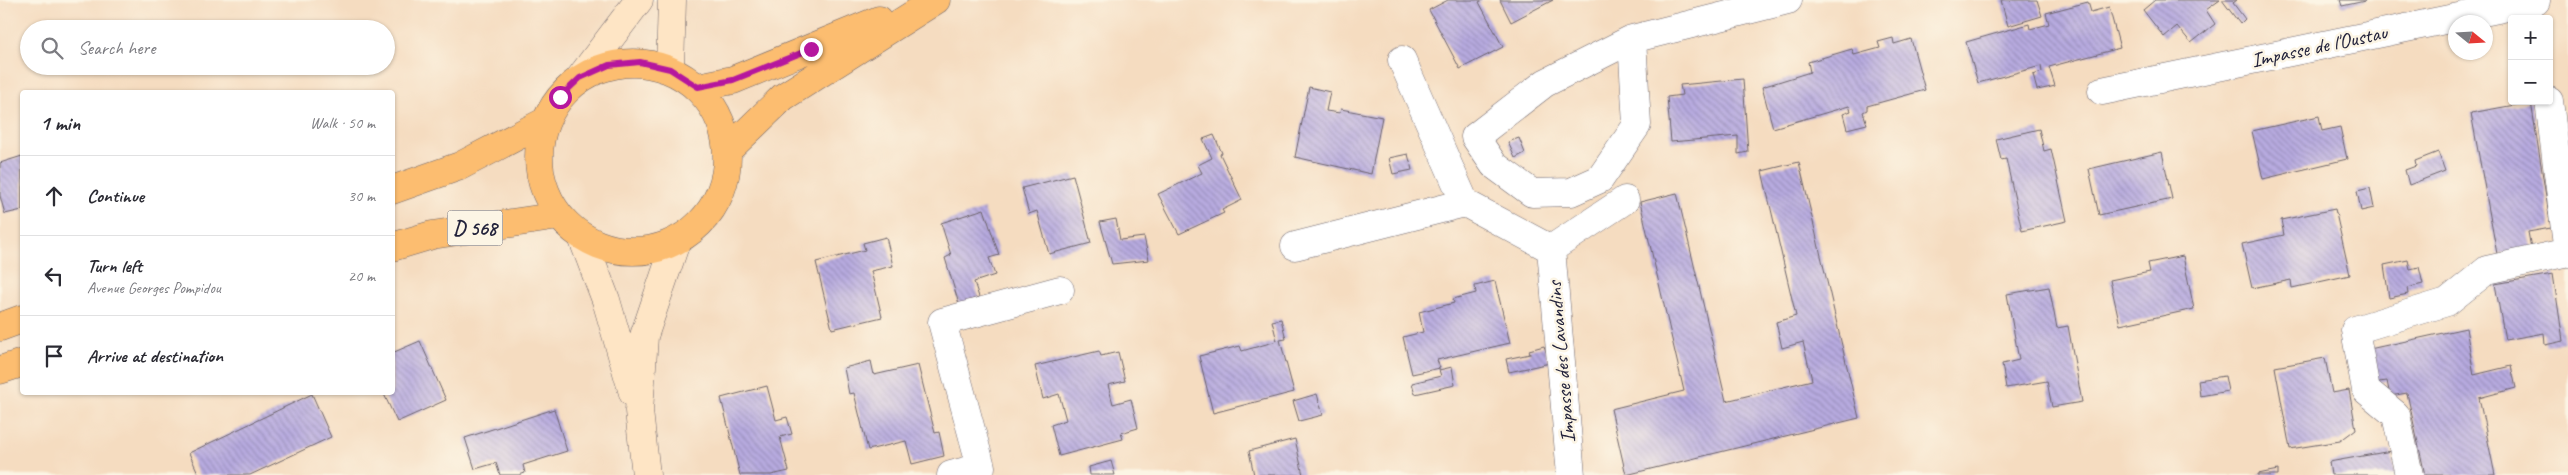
<!DOCTYPE html>
<html lang="en">
<head>
<meta charset="utf-8">
<style>
  body { margin:0; font-family:Caveat,sans-serif; background:#f7f7f7; color:#2b2b33 }
  .controls { position:absolute; right:15px; top:15px; display:grid; overflow:hidden; border-radius:5px; box-shadow:0 1px 4px #0004 }
  .controls button { width:45px; height:45px; display:grid; place-items:center; padding:0; border:0; border-bottom:1px solid #e1e1e2; background:#fff; color:#2b2b33; font:25px sans-serif }
  .compass { position:absolute; left:2448px; top:15px; width:45px; height:45px; border-radius:50%; background:#fff; box-shadow:0 1px 4px #0004; rotate:108deg }
  .stop { position:absolute; width:15px; height:15px; margin:-11px; border:4px solid #b5179e; border-radius:50%; background:#fff }
  .stop.end { background:#b5179e; border-color:#fff; box-shadow:0 1px 5px #0008 }
  .list { margin:0; padding:0; list-style:none }
  h2 { display:flex; justify-content:space-between; align-items:center; height:65px; margin:0; padding:0 20px; font-size:21px }
  h2 small { font-size:16px; font-weight:400; color:#7c7c81 }
  .list li { display:grid; grid-template-columns:32px 1fr auto; gap:15px; align-items:center; box-sizing:border-box; height:80px; padding:0 20px; border-top:1px solid #e1e1e2 }
  .list b { display:block; font-size:19px; white-space:nowrap }
  .list p { margin:0; font-size:16px; white-space:nowrap; color:#7c7c81 }
  .list em { font-size:16px; font-style:normal; color:#7c7c81 }
  .icon { flex:none; width:28px; height:28px; fill:none; stroke:currentColor; stroke-width:2; stroke-linecap:round; stroke-linejoin:round }
  .map { position:relative; flex:none; width:2568px; height:475px; overflow:hidden }
  .search { position:absolute; background:#fff; box-shadow:0 1px 4px #0004; left:20px; top:20px; width:375px; height:55px; display:flex; align-items:center; gap:12px; box-sizing:border-box; padding:0 18px; border-radius:28px; color:#7c7c81; font-size:19px }
  .panel { position:absolute; background:#fff; box-shadow:0 1px 4px #0004; left:20px; top:90px; width:375px; height:305px; border-radius:5px }
  .map>svg:first-child { display:block }
  .building { fill:url(#building-back-hatch) }
  .lines { fill:none; stroke-linecap:round; stroke-linejoin:round }
  .street-casing { stroke:#6c636a; stroke-width:29 }
  .secondary-casing { stroke:#6c636a; stroke-width:29 }
  .primary-casing { stroke:#6c636a; stroke-width:29 }
  .street { stroke:#fff; stroke-width:28 }
  .secondary { stroke:#fee5c5; stroke-width:28 }
  .primary { stroke:#fcbd6f; stroke-width:28 }
  .route { stroke:#b5179e; stroke-width:6 }
  .labels { text-anchor:middle; stroke-width:5; stroke-linejoin:round; paint-order:stroke }
  .shield { fill:#fcf5e5; stroke:#63616e; stroke-width:1 }
  .shield-label { font-size:20px; font-weight:bold; fill:#22223b }
  .street-label { font-size:21px; fill:#22223b; stroke:#fcf5e5 }
</style>
</head>
<body>
<div class="map">
<svg width="2568" height="475" viewBox="0 0 2568 475">
  <defs>
    <pattern id="building-back-hatch" width="6" height="6" patternUnits="userSpaceOnUse" patternTransform="scale(1.25)"><rect width="6" height="6" fill="#b8abe0"/><path d="M-1 5l2 2M0 0l6 6M5-1l2 2" fill="none" stroke="#958bb7"/></pattern>
  </defs>
  <rect width="100%" height="100%" fill="#fcf5e5"/>
  <filter id="ink" filterUnits="userSpaceOnUse"><feTurbulence type="fractalNoise" baseFrequency=".02" numOctaves="2"/><feDisplacementMap in="SourceGraphic" scale="10" xChannelSelector="R" yChannelSelector="G"/><feConvolveMatrix kernelMatrix="1 2 1 2 8 2 1 2 1" color-interpolation-filters="sRGB"/></filter>
  <filter id="wash" filterUnits="userSpaceOnUse"><feTurbulence type="fractalNoise" baseFrequency=".0096" numOctaves="4" result="noise"/><feDisplacementMap in="SourceGraphic" scale="20" xChannelSelector="R" yChannelSelector="G"/><feGaussianBlur stdDeviation="1.12" result="paint"/><feColorMatrix in="noise" values="0 0 0 0 0 0 0 0 0 0 0 0 0 0 0 0 0 1.4 0 .05"/><feComposite in="paint" operator="in"/></filter>
  <g filter="url(#wash)">
    <rect width="100%" height="100%" fill="#f5dcc0"/>
    <g id="blocks">
      <!-- building -->
      <path class="building" d="M1448,0H1483L1479,2L1503,47L1460,69L1429,10Z
        M1500,0H1553L1511,22Z
        M2001,0H2037L2042,16L2008,26Z
        M2155,0H2220L2206,10L2215,24L2191,43L2177,26L2164,37L2143,10Z
        M2222,0H2237L2233,3L2245,19L2240,24Z
        M2340,0H2365V1L2342,6Z
        M2088,2L2091,12L2109,7L2120,48L2049,67L2055,86L2047,88L2037,90L2033,75L2042,72L2041,66L1978,83L1966,42L2029,24L2030,29L2049,24L2046,13Z
        M1893,38L1894,44L1911,39L1925,90L1867,106V110L1863,112L1867,124L1847,129L1843,114L1851,111L1849,106L1773,128L1762,87L1810,72L1808,62L1852,49L1854,55L1880,48L1878,42Z
        M1743,79L1748,152L1738,154V136L1671,142L1667,97L1682,95L1680,85Z
        M1309,87L1330,92L1326,111L1340,113L1341,109L1382,117L1371,174L1295,157Z
        M2531,102L2551,228L2528,232L2531,248L2497,254L2471,113Z
        M2319,116L2322,131L2340,127L2347,159L2263,179L2252,131Z
        M2039,129L2044,151L2051,149L2067,221L2022,231L2006,159L2001,160L1996,139Z
        M1214,135L1222,153L1220,154L1242,200L1222,210L1224,213L1179,234L1158,194L1202,173L1198,165L1212,158L1203,139Z
        M1519,138L1525,153L1515,158L1508,142Z
        M2162,152L2172,199L2099,215L2089,169Z
        M2438,152L2445,171L2409,185L2405,170L2416,166L2415,161Z
        M1408,154L1412,170L1393,174L1389,158Z
        M22,156V210L5,214L0,196V163Z
        M1799,162L1859,418L1626,475L1611,409L1684,391L1640,202L1677,193L1726,401L1812,380L1803,342L1782,348L1776,322L1796,316L1762,171Z
        M1073,175L1091,243L1049,254L1037,211L1029,214L1022,188Z
        M2370,188L2374,208L2361,211L2357,191Z
        M984,209L999,255L989,258L995,275L974,282L979,297L959,304L945,258L951,255L941,223Z
        M2335,209L2350,275L2292,288L2291,280L2252,288L2242,244L2284,235L2281,220Z
        M1116,219L1120,240L1144,237L1149,260L1112,264L1100,222Z
        M886,237L893,266L871,271L882,317L832,329L816,262L865,250L863,243Z
        M2183,256L2194,309L2120,325L2110,280L2150,272L2148,263Z
        M2408,260L2410,269L2419,267L2423,284L2407,288L2408,294L2389,298L2384,265Z
        M2553,274L2563,341L2545,345L2544,333L2505,340L2495,284Z
        M1495,281L1510,343L1437,360L1440,368L1412,374L1403,337L1423,332L1419,312L1454,303L1453,299L1476,293L1475,286Z
        M2049,287L2057,328L2068,326L2082,402L2052,407L2047,381L2006,388L2002,364L2019,360L2007,294Z
        M1281,319L1286,339L1280,340L1294,392L1213,413L1199,356L1240,346L1242,351L1277,341L1272,321Z
        M2466,328L2474,375L2511,366L2516,388L2479,398L2495,475H2425L2407,393L2390,396L2387,381L2371,383L2365,350Z
        M420,341L446,400L397,422L383,392H392V353Z
        M1544,346L1550,363L1509,372L1506,359L1530,354L1529,350Z
        M1099,351L1101,356L1118,352L1125,381L1108,385L1113,404L1131,399L1138,428L1121,433L1123,439L1059,456L1051,425L1066,420L1059,394L1043,399L1035,366Z
        M2325,358L2332,393L2349,390L2356,429L2340,441L2290,449L2275,367Z
        M871,361L874,375L918,365L935,433L939,432L944,456L912,464L906,441L868,450L854,393L849,394L844,368Z
        M1452,367L1455,385L1415,394L1412,383L1441,376L1439,370Z
        M2225,376L2228,391L2200,396L2198,380Z
        M767,386L776,420L787,417L792,434L780,437L789,471L771,475H740L721,398Z
        M312,394L331,437L250,475H199L189,453Z
        M1317,394L1323,415L1299,421L1293,401Z
        M554,409L567,451L523,465L525,473L519,475H500L496,463L475,469L465,438Z
        M1295,439L1303,475H1254L1249,451Z
        M2391,451L2395,475H2331L2329,462Z
        M1111,461L1115,475H1090L1089,467Z
        M2278,470V475H2258V474Z"/>
    </g>
  </g>
  <g filter="url(#ink)">
    <use href="#blocks" fill-opacity="0" stroke="#6c636a" stroke-width="1"/>
    <g class="lines">
      <!-- street casing -->
      <g class="street-casing">
        <path id="street" d="M1632,39L1637,125L1600,179L1571,192L1532,193L1494,165L1475,137L1545,83L1632,39L1788,0
          M1402,60L1465,203
          M2102,91L2536,1
          M2549,101L2568,253
          M1295,246L1465,203L1551,249L1571,475
          M1551,249L1625,200
          M951,475L981,467L942,322L1060,290
          M2409,475L2396,415L2366,390L2355,330L2447,302L2487,270L2568,252"/>
      </g>
      <!-- secondary casing -->
      <g class="secondary-casing">
        <path id="secondary" d="M670,69L672,0
          M580,78L639,0
          M582,237L606,300L633,393
          M646,475L639,411L644,336L676,242"/>
      </g>
      <!-- primary casing -->
      <g class="primary-casing">
        <path id="primary" d="M539 157a94 94 0 1 1 188 0a94 94 0 1 1-188 0Z
          M698,87L733,80L879,20
          M728,150L783,97L936,0
          M392,190L460,166L546,121
          M392,247L432,235L559,216
          M0,327L22,319
          M0,370L22,363"/>
      </g>
      <!-- street -->
      <use href="#street" class="street"/>
      <!-- secondary -->
      <use href="#secondary" class="secondary"/>
      <!-- primary -->
      <use href="#primary" class="primary"/>
    </g>
  </g>
  <g class="lines" filter="url(#ink)">
    <!-- route -->
    <path class="route" d="M560,97L580,78L609,65L640,62L670,69L698,87L733,80L811,49"/>
  </g>
  <g class="labels">
    <!-- shield labels -->
    <rect class="shield" x="447.5" y="210.5" width="55" height="35" rx="4"/>
    <g class="shield-label">
      <text x="475" y="235">D 568</text>
    </g>
    <!-- street labels -->
    <g class="street-label">
      <text transform="translate(2319 46) rotate(-12)" y="7">Impasse de l'Oustau</text>
      <text transform="translate(1561 362) rotate(-95)" y="7">Impasse des Lavandins</text>
    </g>
  </g>
</svg>
<div class="controls">
<button>+</button>
<button>−</button>
</div>
<svg class="compass" viewBox="-18 -18 36 36"><path d="M0-13l5 13h-10z" fill="#e53935"/><path d="M0 13l5-13h-10z" fill="#7c7c81"/></svg>
<div class="stop" style="left:560px;top:97px"></div>
<div class="stop end" style="left:811px;top:49px"></div>
<div class="search"><svg class="icon" aria-label="search" viewBox="0 0 24 24"><circle cx="10" cy="10" r="6"/><path d="M15 15l6 6"/></svg>Search here</div>
<section class="panel">
<h2>1 min<small>Walk · 50 m</small></h2>
<ul class="list">
<li><svg class="icon" aria-label="ahead" viewBox="0 0 24 24"><path d="M12 20V5M6 11l6-6 6 6"/></svg><div><b>Continue</b></div><em>30 m</em></li>
<li><svg class="icon" aria-label="left" viewBox="0 0 24 24"><path d="M17 20v-9H6M10 6l-5 5 5 5"/></svg><div><b>Turn left</b><p>Avenue Georges Pompidou</p></div><em>20 m</em></li>
<li><svg class="icon" aria-label="arrive" viewBox="0 0 24 24"><path d="M6 21V4h12l-3 4 3 4H6"/></svg><div><b>Arrive at destination</b></div></li>
</ul>
</section>
</div>
</body>
</html>
